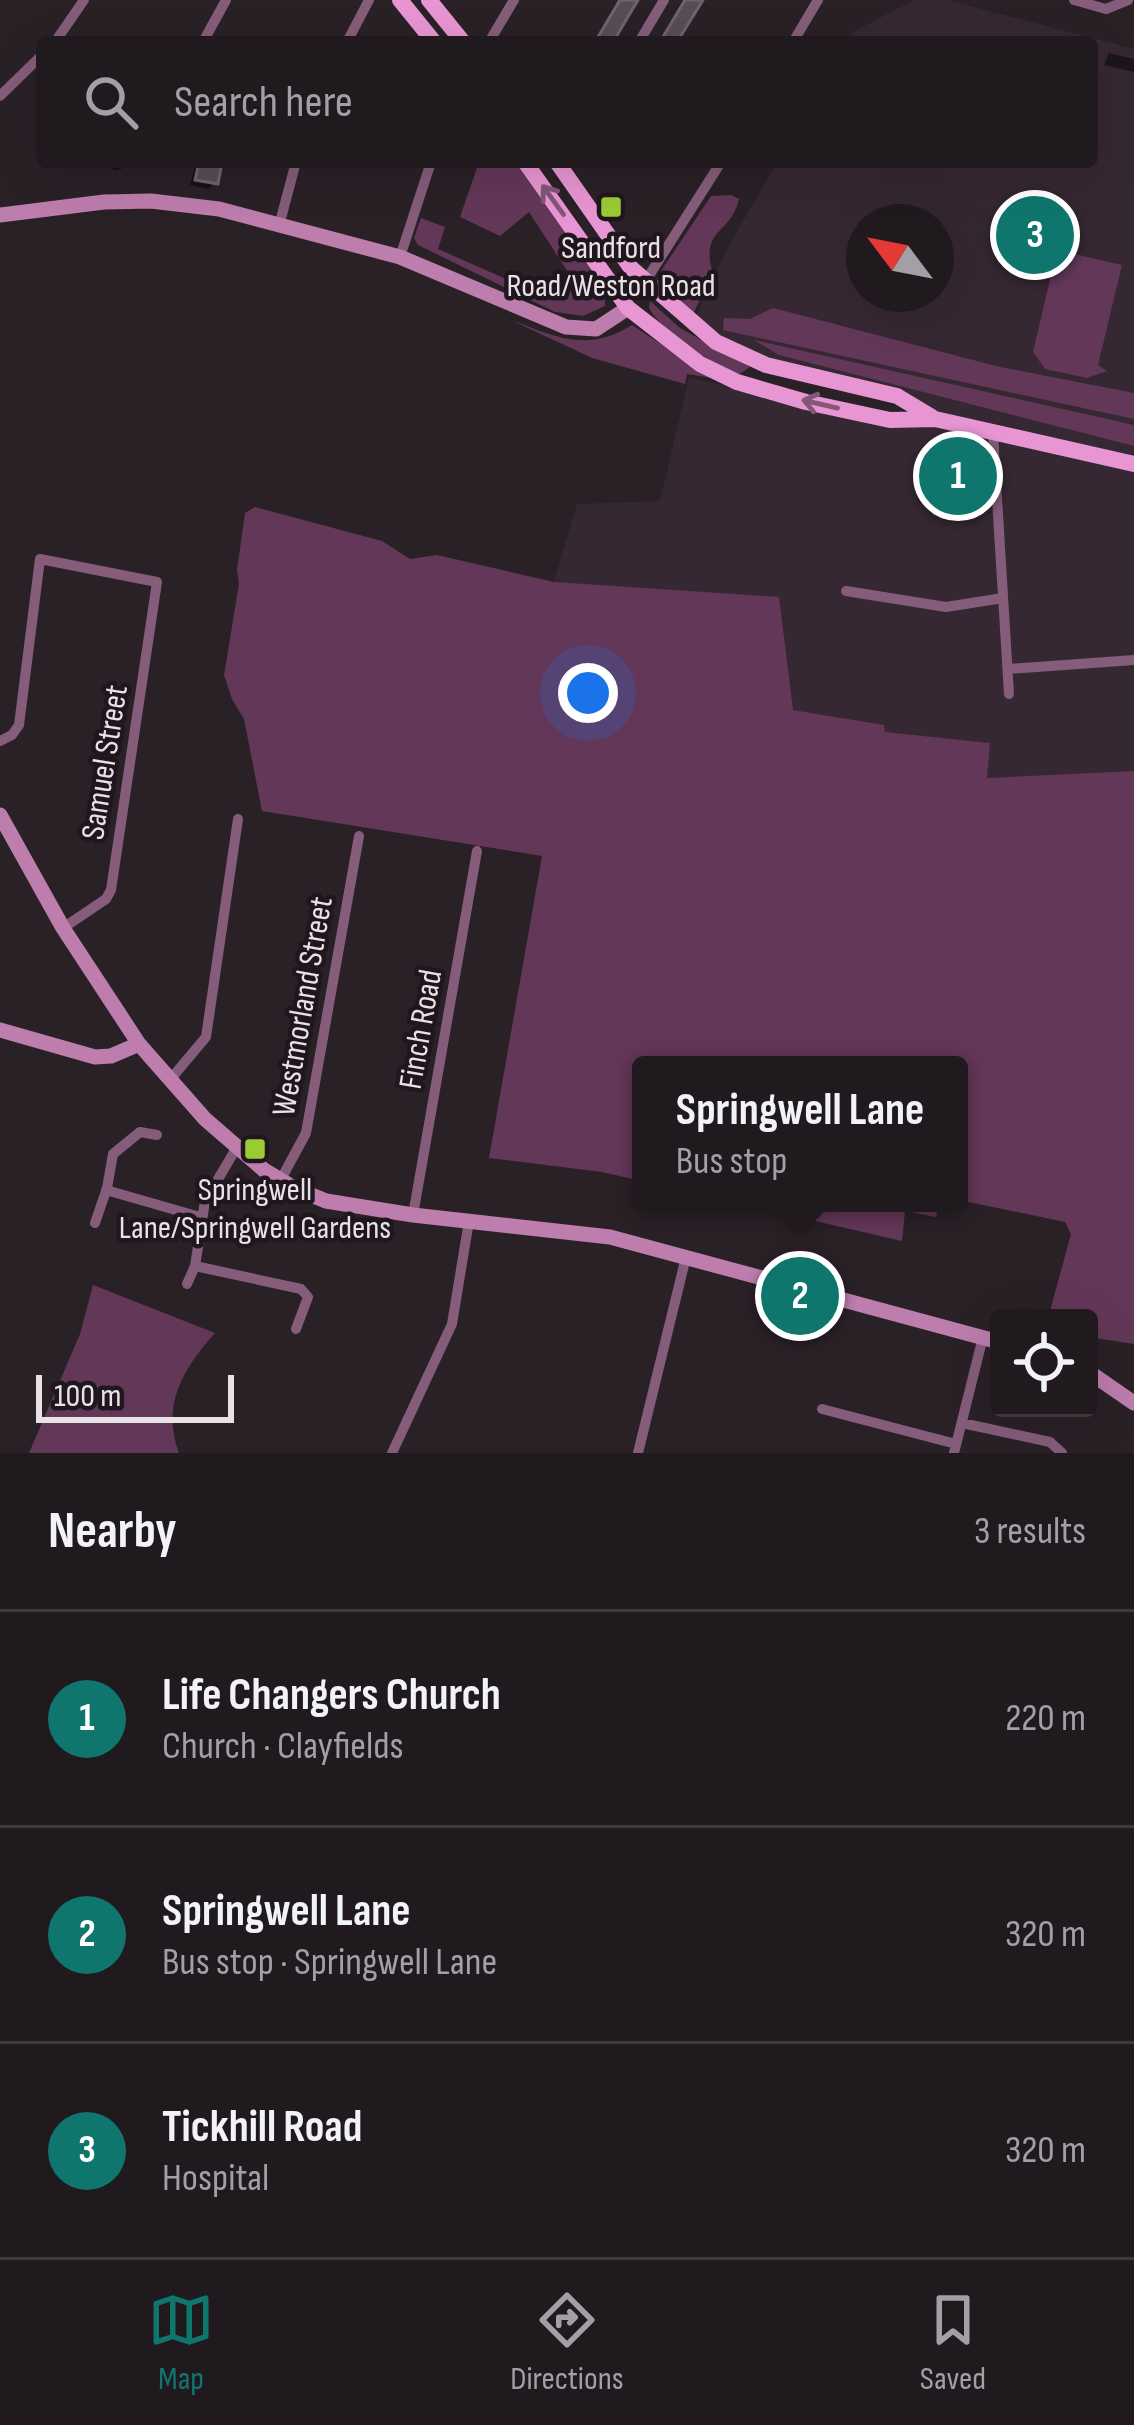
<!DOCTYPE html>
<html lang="en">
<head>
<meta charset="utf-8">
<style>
  body { margin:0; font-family:"Sofia Sans Condensed",sans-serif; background:#2d262a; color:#f1f3f6 }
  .controls { position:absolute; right:36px; bottom:36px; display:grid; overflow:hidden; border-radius:12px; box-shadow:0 12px 48px #0002 }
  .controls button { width:108px; height:108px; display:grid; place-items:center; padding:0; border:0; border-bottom:3px solid #3d383b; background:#20191d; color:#f1f3f6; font:60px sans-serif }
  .compass { position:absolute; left:846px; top:204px; width:108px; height:108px; border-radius:50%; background:#20191d; box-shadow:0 12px 48px #0002; rotate:302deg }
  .scale { position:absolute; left:36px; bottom:30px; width:198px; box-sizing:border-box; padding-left:12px; border:6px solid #e8e2e6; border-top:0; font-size:33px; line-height:42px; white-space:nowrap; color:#e8e2e6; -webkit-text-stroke:9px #20171e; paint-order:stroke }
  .you { position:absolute; left:588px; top:693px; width:42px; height:42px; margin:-30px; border:9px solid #fff; border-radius:50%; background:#1a73e8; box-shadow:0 0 0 18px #1a73e833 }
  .badge { display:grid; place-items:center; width:78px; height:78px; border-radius:50%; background:#0f766e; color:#fff; font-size:39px; font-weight:700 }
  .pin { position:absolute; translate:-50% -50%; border:6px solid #fff; box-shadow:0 3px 12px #0006 }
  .popup { position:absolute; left:632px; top:1056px; width:336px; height:156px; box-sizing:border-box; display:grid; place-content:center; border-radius:12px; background:#20191d; filter:drop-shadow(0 3px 9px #0005); font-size:39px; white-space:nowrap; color:#a2a0a4 }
  .popup b { font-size:45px; color:#f1f3f6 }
  .popup::after { content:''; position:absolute; left:50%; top:100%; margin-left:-24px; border:24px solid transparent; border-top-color:#20191d }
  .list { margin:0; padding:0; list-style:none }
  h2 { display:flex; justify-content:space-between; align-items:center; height:156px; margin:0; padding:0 48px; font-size:51px }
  h2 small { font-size:39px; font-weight:400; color:#a2a0a4 }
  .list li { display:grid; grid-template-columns:78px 1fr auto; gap:36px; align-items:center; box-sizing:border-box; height:216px; padding:0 48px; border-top:3px solid #3d383b }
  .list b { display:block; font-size:45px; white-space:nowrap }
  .list p { margin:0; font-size:39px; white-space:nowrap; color:#a2a0a4 }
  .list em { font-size:39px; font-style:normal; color:#a2a0a4 }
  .icon { flex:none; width:66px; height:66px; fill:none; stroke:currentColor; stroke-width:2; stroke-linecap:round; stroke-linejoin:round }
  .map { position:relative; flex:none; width:1134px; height:1453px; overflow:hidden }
  .search { position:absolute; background:#20191d; box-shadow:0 12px 48px #0002; left:36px; right:36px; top:36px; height:132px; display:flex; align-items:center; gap:30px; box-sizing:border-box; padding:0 42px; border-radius:12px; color:#a2a0a4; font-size:45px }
  .sheet { height:804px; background:#20191d }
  nav { display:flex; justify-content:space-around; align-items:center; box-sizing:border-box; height:168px; border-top:3px solid #3d383b; background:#20191d; font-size:33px; color:#a2a0a4 }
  nav a { display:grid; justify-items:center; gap:6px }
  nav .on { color:#0f766e }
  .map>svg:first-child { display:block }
  .built { fill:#362832; fill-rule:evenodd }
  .green { fill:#633758 }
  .shadow { fill:#0007 }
  .building { fill:#584d55; stroke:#6f646b; stroke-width:3 }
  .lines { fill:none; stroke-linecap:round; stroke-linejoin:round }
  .street { stroke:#855d7b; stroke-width:10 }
  .secondary { stroke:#bd7dad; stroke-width:15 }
  .primary { stroke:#e895d3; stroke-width:16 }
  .oneway { stroke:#845678 }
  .poi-dot { fill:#9acb34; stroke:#20171e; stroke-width:4.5 }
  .labels { text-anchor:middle; stroke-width:9; stroke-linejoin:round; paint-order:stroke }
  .poi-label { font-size:33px; fill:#e8e2e6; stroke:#20171e }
  .street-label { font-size:33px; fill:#e8e2e6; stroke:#20171e }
</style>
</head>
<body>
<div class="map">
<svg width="1134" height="1453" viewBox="0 0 1134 1453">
  <rect width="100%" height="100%" fill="#2a2127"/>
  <!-- built -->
  <path class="built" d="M914,0H947L1134,49V464L935,419L897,396L766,365L692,325L727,249L777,162H1092V42H847L853,32ZM864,222H936V294H864Z
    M689,378L1134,468V771L986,778L989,743L884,732L883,725L792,710L554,582L577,504L660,501Z"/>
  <!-- green -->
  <path class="green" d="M479,162H515L605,290V306L583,316L555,312L418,245L414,238L421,218L445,227L438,249L538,293L572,278L529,212L500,236L460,217Z
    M731,195L739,199C731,235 699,228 713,274L693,314L659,286V274L711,196Z
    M1057,250L1122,265L1098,365L1107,371L1087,378L1045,369L1033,352Z
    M650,301L680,328L750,367L738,375C706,358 668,340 649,308Z
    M773,308L1000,367L1134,393V419L723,330L724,318L750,319Z
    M511,320C556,337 587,353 632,325L712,378L687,374L685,384L592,358Z
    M754,340L1134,425V446L779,355Z
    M255,507L382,541L410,559L437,555L554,582L779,597L793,710L884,725L885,732L990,743L987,778L1134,771V1344L1089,1337V1318H1048L1071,1234L1065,1222L959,1200V1065H641V1181L602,1172L489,1158L542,856L262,811L244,719L232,699L224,675L239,584L237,570L245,513Z
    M737,1203H939L936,1217L905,1211L902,1241Z
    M93,1285L215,1333C183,1369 161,1405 179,1453H29L80,1334Z"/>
  <!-- shadow -->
  <path class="shadow" d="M1109,53L1134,59V72L1104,65Z
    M111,162H145L113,171Z
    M192,162H219L215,182L208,189L190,185L195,166Z"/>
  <!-- building -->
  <path class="building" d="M620,0H638L613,42H595Z
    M685,0H703L677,42H660Z
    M199,162H222L218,184L195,180Z"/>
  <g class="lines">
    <!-- street -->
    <path class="street" d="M1074,0L1106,9L1128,0
      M55,42L84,0
      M203,42L226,0
      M347,42L369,0
      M489,42L514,0
      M639,42L664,0
      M793,42L818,0
      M0,96L42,55
      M280,222L296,162
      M400,257L431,162
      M645,282L721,162
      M993,433L1009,694
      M846,591L946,607L1003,598
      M1008,669L1134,660
      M0,741L12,735L19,725L40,559L157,582L111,890L106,899L63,928
      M169,1081L206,1037L238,819
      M280,1181L306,1133L359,836
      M106,1190L200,1217
      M413,1215L477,851
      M95,1223L107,1188L113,1154L140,1132L157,1135
      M195,1266L301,1289L308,1297L296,1329
      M187,1284L195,1266L205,1201L237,1147
      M822,1409L956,1444
      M962,1423L1050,1442L1062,1453
      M392,1453L452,1324L469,1221
      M638,1453L686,1257
      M954,1453L983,1337"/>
    <!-- secondary -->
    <path class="secondary" d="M0,215L104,202L151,201L219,209L400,257L566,327L596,329L628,308
      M0,815L63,928L139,1044L205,1119L264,1170L294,1188L326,1201L413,1215L610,1237L999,1342
      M0,1030L95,1057L111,1056L139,1044
      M1089,1372L1134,1403"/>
    <!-- primary -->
    <path class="primary" d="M400,0L434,42
      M429,0L463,42
      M525,162L628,308L700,364L737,382L806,402L890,420L935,419L1134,464
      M557,162L631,268L716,342L766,365L897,396L932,417"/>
  </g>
  <!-- one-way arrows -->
  <defs><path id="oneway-shaft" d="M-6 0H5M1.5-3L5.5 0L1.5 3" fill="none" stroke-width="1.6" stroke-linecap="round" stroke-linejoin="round" transform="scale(3)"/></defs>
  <g class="oneway">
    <use href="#oneway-shaft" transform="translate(553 200) rotate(-126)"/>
    <use href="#oneway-shaft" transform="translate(820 404) rotate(-167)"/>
  </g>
  <!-- markers -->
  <g class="poi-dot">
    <rect x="599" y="195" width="24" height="24" rx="6"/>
    <rect x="243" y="1137" width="24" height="24" rx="6"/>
  </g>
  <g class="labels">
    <!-- poi labels -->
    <g class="poi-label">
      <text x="611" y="258">Sandford<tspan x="611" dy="38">Road/Weston Road</tspan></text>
      <text x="255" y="1200">Springwell<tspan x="255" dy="38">Lane/Springwell Gardens</tspan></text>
    </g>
    <!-- street labels -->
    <g class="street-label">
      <text transform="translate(103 762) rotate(-81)" y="12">Samuel Street</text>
      <text transform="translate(301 1006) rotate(-80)" y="12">Westmorland Street</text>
      <text transform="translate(419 1029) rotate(-80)" y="12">Finch Road</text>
    </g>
  </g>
</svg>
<div class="controls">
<button><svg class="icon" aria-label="locate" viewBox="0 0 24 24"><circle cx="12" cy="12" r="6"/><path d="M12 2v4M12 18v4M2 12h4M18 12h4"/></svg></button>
</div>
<svg class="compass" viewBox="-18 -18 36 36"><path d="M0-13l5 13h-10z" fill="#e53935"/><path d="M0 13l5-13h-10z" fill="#a2a0a4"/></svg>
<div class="scale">100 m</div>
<div class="you"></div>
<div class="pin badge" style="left:958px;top:476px">1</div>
<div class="pin badge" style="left:800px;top:1296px">2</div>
<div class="popup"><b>Springwell Lane</b>Bus stop</div>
<div class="pin badge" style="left:1035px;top:235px">3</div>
<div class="search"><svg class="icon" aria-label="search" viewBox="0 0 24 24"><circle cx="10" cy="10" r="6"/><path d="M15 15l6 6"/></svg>Search here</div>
</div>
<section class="sheet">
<h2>Nearby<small>3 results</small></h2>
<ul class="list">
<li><span class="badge">1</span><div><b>Life Changers Church</b><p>Church · Clayfields</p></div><em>220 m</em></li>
<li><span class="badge">2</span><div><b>Springwell Lane</b><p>Bus stop · Springwell Lane</p></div><em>320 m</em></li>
<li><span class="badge">3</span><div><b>Tickhill Road</b><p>Hospital</p></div><em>320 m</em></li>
</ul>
</section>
<nav>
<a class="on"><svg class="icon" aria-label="map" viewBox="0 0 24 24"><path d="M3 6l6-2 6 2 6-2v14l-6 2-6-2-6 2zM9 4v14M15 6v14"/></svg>Map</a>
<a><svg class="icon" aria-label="directions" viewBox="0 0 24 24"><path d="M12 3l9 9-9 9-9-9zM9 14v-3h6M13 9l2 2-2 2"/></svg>Directions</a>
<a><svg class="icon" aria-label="saved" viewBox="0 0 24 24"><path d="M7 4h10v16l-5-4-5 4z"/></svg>Saved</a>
</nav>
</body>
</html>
